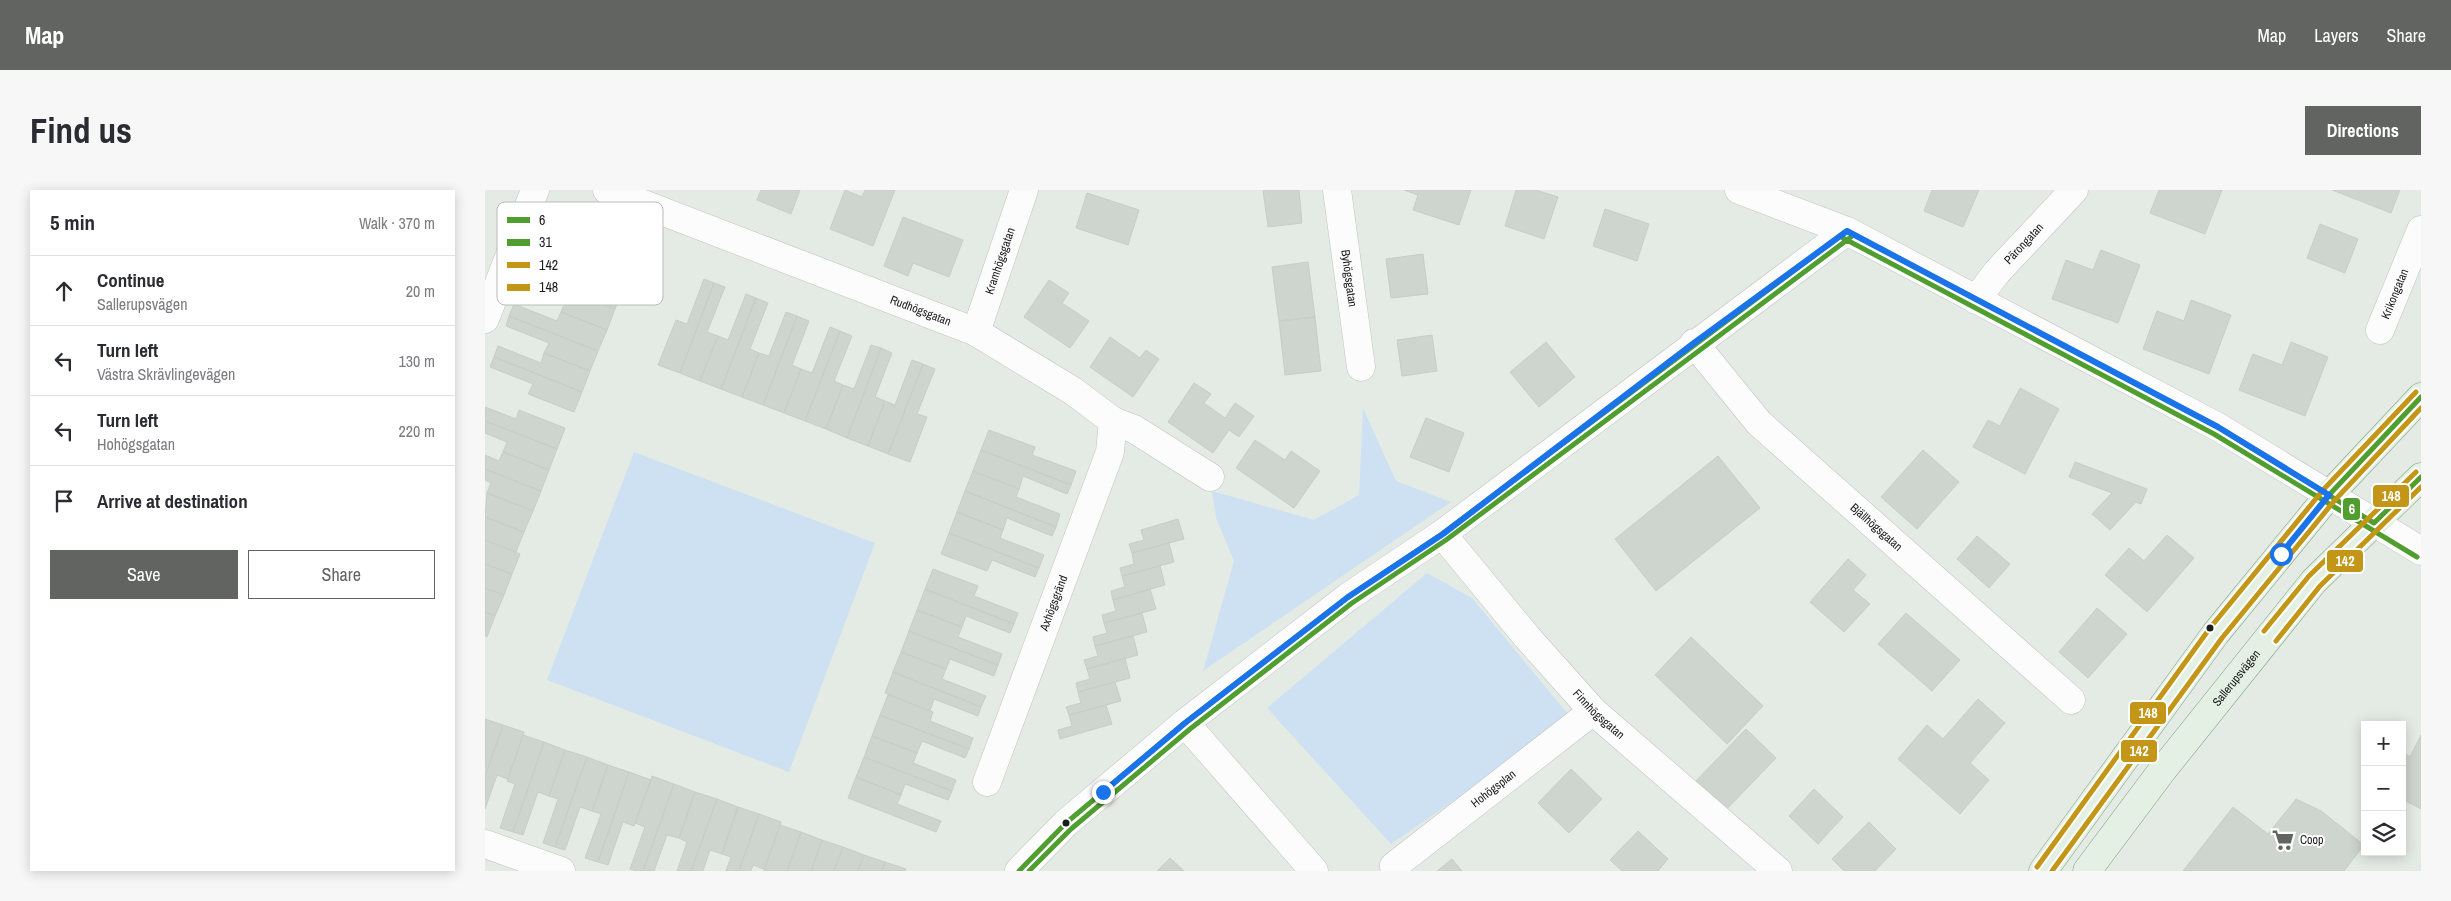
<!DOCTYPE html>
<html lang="en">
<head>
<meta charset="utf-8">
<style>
  body { margin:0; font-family:"Archivo Narrow",sans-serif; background:#f7f7f7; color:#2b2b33 }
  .controls { position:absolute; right:15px; bottom:15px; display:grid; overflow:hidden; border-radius:0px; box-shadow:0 2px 12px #0003 }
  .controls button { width:45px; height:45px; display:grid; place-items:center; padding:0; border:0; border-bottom:1px solid #e1e1e2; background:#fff; color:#2b2b33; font:25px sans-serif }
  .stop { position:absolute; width:15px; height:15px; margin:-11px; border:4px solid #1a73e8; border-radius:50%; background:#fff }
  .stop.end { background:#1a73e8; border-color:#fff; box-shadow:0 1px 5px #0008 }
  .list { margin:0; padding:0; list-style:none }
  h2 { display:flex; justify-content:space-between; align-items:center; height:65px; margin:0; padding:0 20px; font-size:21px }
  h2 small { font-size:16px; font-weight:400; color:#7c7c81 }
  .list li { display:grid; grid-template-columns:32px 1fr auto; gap:15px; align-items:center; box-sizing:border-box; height:70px; padding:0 20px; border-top:1px solid #e1e1e2 }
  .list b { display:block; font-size:19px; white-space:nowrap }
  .list p { margin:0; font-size:16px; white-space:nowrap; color:#7c7c81 }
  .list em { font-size:16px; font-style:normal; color:#7c7c81 }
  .actions { display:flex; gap:10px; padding:15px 20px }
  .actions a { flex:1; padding:11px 0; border:1px solid #626462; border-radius:0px; text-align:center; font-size:18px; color:#626462 }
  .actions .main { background:#626462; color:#fff }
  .icon { flex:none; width:28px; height:28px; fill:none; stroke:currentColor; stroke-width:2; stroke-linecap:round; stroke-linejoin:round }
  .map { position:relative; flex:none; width:1936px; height:681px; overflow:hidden; border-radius:0px }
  header { display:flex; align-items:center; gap:30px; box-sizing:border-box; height:70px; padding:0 25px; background:#626462; color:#fff }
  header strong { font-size:24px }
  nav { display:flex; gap:28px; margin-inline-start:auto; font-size:18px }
  .intro { display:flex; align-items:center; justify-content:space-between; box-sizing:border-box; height:120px; padding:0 30px }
  h1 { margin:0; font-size:35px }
  .button { padding:12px 22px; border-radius:0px; background:#626462; color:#fff; font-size:18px; font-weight:700 }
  main { display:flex; gap:30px; padding:0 30px }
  aside { flex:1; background:#fff; border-radius:0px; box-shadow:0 2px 12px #0003 }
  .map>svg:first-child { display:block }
  .park { fill:#cde1f2 }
  .building { fill:#ced4ce; stroke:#c6cec6 }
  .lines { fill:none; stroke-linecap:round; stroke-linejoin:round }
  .minor-casing { stroke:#c0c3c1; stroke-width:29 }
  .major-casing { stroke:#81a185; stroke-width:29 }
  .minor { stroke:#fbfcfb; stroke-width:28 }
  .major { stroke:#e3f0e3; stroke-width:28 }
  .bus-1-casing { stroke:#fff; stroke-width:9 }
  .bus-2-casing { stroke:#fff; stroke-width:9 }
  .bus-3-casing { stroke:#fff; stroke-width:9 }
  .bus-4-casing { stroke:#fff; stroke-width:9 }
  .bus-1 { stroke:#509e2f; stroke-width:5 }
  .bus-2 { stroke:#509e2f; stroke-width:5 }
  .bus-3 { stroke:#c39617; stroke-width:5 }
  .bus-4 { stroke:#c39617; stroke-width:5 }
  .route { stroke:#1a73e8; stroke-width:6 }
  .bus-dot { fill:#1c1c1c; stroke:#fff; stroke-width:2 }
  .labels { text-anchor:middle; stroke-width:4; stroke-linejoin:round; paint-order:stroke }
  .street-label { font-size:12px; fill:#1c1c1c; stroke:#fff }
  .poi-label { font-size:12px; fill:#1c1c1c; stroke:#fff; text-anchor:start }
  .key { fill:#fff; stroke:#bbb; stroke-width:1 }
  .key-label { font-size:14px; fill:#1c1c1c }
  .line-badge { stroke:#fff; stroke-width:2 }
  .badge-label { font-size:14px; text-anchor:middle; font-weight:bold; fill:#fff }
</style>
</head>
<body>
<header>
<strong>Map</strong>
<nav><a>Map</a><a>Layers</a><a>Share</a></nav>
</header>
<div class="intro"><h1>Find us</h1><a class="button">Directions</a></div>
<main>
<aside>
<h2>5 min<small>Walk · 370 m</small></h2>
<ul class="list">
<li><svg class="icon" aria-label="ahead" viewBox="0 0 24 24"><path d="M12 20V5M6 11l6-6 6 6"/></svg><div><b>Continue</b><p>Sallerupsvägen</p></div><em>20 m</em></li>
<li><svg class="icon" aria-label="left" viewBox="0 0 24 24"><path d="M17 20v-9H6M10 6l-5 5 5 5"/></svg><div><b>Turn left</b><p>Västra Skrävlingevägen</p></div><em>130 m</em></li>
<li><svg class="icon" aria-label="left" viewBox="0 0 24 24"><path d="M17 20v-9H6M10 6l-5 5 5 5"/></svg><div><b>Turn left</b><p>Hohögsgatan</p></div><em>220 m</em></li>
<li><svg class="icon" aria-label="arrive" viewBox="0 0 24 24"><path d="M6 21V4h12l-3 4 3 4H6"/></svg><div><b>Arrive at destination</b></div></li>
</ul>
<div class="actions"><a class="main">Save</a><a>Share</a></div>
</aside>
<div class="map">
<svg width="1936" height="681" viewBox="0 0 1936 681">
  <rect width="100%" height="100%" fill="#e4ebe5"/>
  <!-- park -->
  <path class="park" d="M878,218L911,291L966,312L718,481L749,371L731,328L727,301L829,330L874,305Z
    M149,262L390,353L304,582L62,490Z
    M942,383L987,408L1087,529L906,654L782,518Z"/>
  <!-- building -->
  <path class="building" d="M276,0H315L306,24L272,10Z
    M360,0L377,7L380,0H410L388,56L345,39Z
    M778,0H814L817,33L783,37Z
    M919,0H986L974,35L928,20L933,5Z
    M1031,0H1051L1073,7L1059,49L1020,36Z
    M1447,0H1494L1478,37L1439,21Z
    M1674,0H1737L1720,44L1665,23Z
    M1847,0H1915L1906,23Z
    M602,3L654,20L643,55L591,38Z
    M1120,19L1164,34L1152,71L1108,56Z
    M418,27L478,50L464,87L428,73L423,86L399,76Z
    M1835,34L1873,49L1860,83L1822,68Z
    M1616,60L1655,75L1633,133L1567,109L1581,70L1608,80Z
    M938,64L943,104L906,108L901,69Z
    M44,71L89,89L92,80L138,98L130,119L39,84Z
    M823,72L830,127L794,131L787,77Z
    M39,84L130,119L122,140L76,122L80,112L35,94Z
    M219,89L229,93L195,183L173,175L191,130L202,134Z
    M564,90L584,103L577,113L604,131L585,158L539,127Z
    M229,93L240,97L222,142L233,146L215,191L195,183Z
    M261,104L271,108L236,199L215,191L233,146L243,150Z
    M271,108L283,113L265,159L274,163L257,207L236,199Z
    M1706,110L1746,125L1724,184L1658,159L1672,121L1699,131Z
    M29,114L72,131L76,122L122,140L113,161L24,126Z
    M301,122L312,126L278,215L257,207L274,163L284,166Z
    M24,126L113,161L105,181L59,163L64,153L21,136Z
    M312,126L324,131L307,175L316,179L299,223L278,215Z
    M830,127L836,181L800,185L794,131Z
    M345,137L355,141L320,231L299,223L316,179L327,183Z
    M355,141L367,146L349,191L358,195L341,239L320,231Z
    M947,145L952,181L917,186L912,150Z
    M625,147L655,168L661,160L674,169L648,207L605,177Z
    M1061,152L1090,187L1054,217L1025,182Z
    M1806,152L1843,167L1820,226L1754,200L1768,164L1797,175Z
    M386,155L396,158L362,248L341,239L358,195L369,199Z
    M13,156L56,173L59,163L105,181L97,202L9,167Z
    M396,158L407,163L390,207L400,211L383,256L362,248Z
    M9,167L97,202L89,222L43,204L48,194L5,177Z
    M427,170L438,174L403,264L383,256L400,211L410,215Z
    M438,174L450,179L432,224L442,227L425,272L403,264Z
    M709,193L726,204L719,213L740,228L750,213L769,226L754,247L744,240L728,263L683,232Z
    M1535,198L1574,219L1540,284L1488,257L1503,230L1515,236Z
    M0,217L31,229L34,220L80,238L72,259L0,231Z
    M941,228L979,243L964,282L925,267Z
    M0,231L72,259L64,280L18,262L22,252L0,243Z
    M504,240L550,257L547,265L591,281L586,295L496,260Z
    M770,250L800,270L806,261L835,281L809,318L751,278Z
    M496,260L586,295L582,304L538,286L534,299L488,281Z
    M1438,260L1474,292L1432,339L1396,307Z
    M18,262L64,280L56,301L0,279V265L14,271Z
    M1233,266L1275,318L1171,401L1130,349Z
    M1590,272L1662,299L1656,314L1651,312L1625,340L1607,324L1627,303L1584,287Z
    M0,279L56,301L48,321L2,303L6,293L0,290Z
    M488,281L534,299L531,307L575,324L571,337L480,301Z
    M480,301L571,337L567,346L522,328L518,340L472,322Z
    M2,303L48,321L39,342L0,327Z
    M472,322L518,340L515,348L559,365L554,378L464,343Z
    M0,327L39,342L31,362L0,350Z
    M693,329L699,349L647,363L644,354L659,350L656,340Z
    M464,343L554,378L550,387L507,370L502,381L456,364Z
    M1682,345L1709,368L1662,422L1620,385L1644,358L1659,371Z
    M1492,346L1525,374L1504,398L1472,369Z
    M0,350L35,364L27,384L0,374Z
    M684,353L689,372L637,386L635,378L649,374L647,363Z
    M1363,369L1381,385L1368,400L1385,414L1359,442L1325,412Z
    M0,374L27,384L19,405L0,398Z
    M675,376L680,395L628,410L626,401L640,397L637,386Z
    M448,379L493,396L489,406L533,423L529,434L440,399Z
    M0,398L19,405L10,426L0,422Z
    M440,399L529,434L525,443L481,426L477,437L432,420Z
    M665,399L671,419L619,433L617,425L631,421L628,410Z
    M1612,418L1642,444L1603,488L1574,462Z
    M432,420L477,437L473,447L517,464L513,475L424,441Z
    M0,422L10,426L2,447L0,446Z
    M657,423L662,442L610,456L608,447L622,443L619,433Z
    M1421,423L1475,470L1447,501L1393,454Z
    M424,441L513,475L509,486L465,469L461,479L416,462Z
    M648,446L653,465L602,479L599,470L613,466L610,456Z
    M1206,447L1278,516L1242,554L1170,485Z
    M416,462L461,479L457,489L501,506L496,517L408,482Z
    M640,468L645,488L593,502L591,493L605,489L602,479Z
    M408,482L496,517L493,526L449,509L445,521L400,503Z
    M630,492L636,511L584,525L581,517L596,513L593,502Z
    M403,505L448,522L445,531L488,548L484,559L395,525Z
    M1493,509L1520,533L1485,573L1504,590L1475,624L1413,569L1442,535L1458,549Z
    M621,515L627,534L575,549L573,540L587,536L584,525Z
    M395,525L484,559L480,568L437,551L432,563L387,546Z
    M0,529L18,535L0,587Z
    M18,535L39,542L23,589L12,585L0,619V587Z
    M1261,539L1291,568L1239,622L1209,593Z
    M38,545L59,552L28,642L15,638L30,594L22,591Z
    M1936,545V619L1917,609V566L1919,563L1925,567Z
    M387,546L432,563L428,573L471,590L467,601L379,567Z
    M59,552L80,560L64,606L53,602L38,645L28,642Z
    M80,560L102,567L70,657L58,653L73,609L64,606Z
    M102,567L123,575L107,621L95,617L80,660L70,657Z
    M379,567L467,601L463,610L420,594L416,605L371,587Z
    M123,575L144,582L113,672L100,668L116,624L107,621Z
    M1086,579L1117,609L1084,643L1053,613Z
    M144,582L166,590L149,636L138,632L123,675L113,672Z
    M167,586L189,594L158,681H151L145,679L160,637L150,633Z
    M371,587L416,605L412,614L456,631L451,642L363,608Z
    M189,594L210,602L194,648L182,645L169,681H158Z
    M1329,599L1358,627L1333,654L1304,626Z
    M210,602L232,609L206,681H192L202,652L194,648Z
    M232,609L253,617L237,664L225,660L218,681H206Z
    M1811,609L1836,621L1879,655L1859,681H1698L1748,617L1783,644Z
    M253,617L274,624L254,681H241L246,667L237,664Z
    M274,624L296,632L295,635L279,679L268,675L266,681H254Z
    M1384,632L1411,659L1390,681H1359L1347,669Z
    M295,635L316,642L302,681H279Z
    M1153,641L1183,669L1173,681H1137L1125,670Z
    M316,642L337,650L326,681H302Z
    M337,650L358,657L349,681H326Z
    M358,657L379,665L373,681H349Z
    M379,665L400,672L397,681H373Z
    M685,668L699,681H672Z
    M967,669L977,681H952Z
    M400,672L421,679L420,681H397Z"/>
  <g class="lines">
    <!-- minor casing -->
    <g class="minor-casing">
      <g id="minor">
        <path id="s1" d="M122,0L491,142L588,201L628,231L649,239L725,287"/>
        <path id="s2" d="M852,0L876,177"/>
        <path d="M1254,0L1362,41L1733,237L1936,361"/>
        <path id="s3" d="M1491,110L1512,82L1589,0"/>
        <path d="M0,129L50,0"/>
        <path id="s4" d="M1895,140L1936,40"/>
        <path id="s5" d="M491,142L539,0"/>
        <path id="s6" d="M1209,153L1274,233L1586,510"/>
        <path id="s7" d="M957,344L1042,447L1108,521L1293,681"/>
        <path d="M700,533L829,681"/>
        <path id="s8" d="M502,592L625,262L628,231"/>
        <path d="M0,654L76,681"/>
        <path id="s9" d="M909,676L1108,521"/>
        <path d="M534,681L581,633L700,533L863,407L957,344L1362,41"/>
      </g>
    </g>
    <!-- major casing -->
    <g class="major-casing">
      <g id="major">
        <path d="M1558,681L1731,443L1844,305L1936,207"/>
        <path id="s10" d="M1602,681L1676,582L1829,391L1936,287"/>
      </g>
    </g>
    <!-- minor -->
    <use href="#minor" class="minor"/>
    <!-- major -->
    <use href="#major" class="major"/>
    <!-- bus-1 casing -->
    <g class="bus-1-casing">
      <path id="bus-1" d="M1362,41L1733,237L1889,333L1936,287
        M1844,305L1936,207
        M534,681L581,633L700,533L863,407L957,344L1362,41"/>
    </g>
    <!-- bus-2 casing -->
    <g class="bus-2-casing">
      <path id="bus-2" d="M1358,48L1729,244L1932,367
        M544,681L586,639L705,539L867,413L961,350L1366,47"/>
    </g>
    <!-- bus-3 casing -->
    <g class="bus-3-casing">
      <path id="bus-3" d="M1791,451L1835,396L1936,297
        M1567,681L1737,448L1850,310L1936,218"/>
    </g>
    <!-- bus-4 casing -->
    <g class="bus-4-casing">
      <path id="bus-4" d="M1779,441L1824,386L1931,282
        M1552,677L1725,438L1838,300L1931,202"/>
    </g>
    <!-- bus-1 -->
    <use href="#bus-1" class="bus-1"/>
    <!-- bus-2 -->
    <use href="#bus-2" class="bus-2"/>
    <!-- bus-3 -->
    <use href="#bus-3" class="bus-3"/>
    <!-- bus-4 -->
    <use href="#bus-4" class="bus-4"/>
  </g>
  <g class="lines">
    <!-- route -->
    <path class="route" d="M618,602L700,533L863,407L958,344L1209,153L1362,41L1733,237L1844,305L1796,364"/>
  </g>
  <!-- icons -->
  <defs>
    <g id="supermarket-bare" transform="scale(1.725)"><path d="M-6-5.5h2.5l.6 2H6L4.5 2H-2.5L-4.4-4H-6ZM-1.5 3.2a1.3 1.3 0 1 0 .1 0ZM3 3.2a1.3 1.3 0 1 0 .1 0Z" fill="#626462" stroke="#fff" stroke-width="2.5" paint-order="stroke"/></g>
  </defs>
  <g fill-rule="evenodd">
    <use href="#supermarket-bare" x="1798" y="650"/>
  </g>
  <!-- markers -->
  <g class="bus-dot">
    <circle cx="1725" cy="438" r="4.5"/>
    <circle cx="581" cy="633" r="4.5"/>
  </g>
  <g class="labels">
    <!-- street labels -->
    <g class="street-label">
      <text dy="4" stroke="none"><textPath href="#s3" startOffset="74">Pärongatan</textPath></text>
      <text dy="4" stroke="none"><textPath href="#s5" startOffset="75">Kramhögsgatan</textPath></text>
      <text dy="4" stroke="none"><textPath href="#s2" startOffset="89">Byhögsgatan</textPath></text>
      <text dy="4" stroke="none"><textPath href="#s4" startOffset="39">Krikongatan</textPath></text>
      <text dy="4" stroke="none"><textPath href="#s1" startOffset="336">Rudhögsgatan</textPath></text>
      <text dy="4" stroke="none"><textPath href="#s6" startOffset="260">Bjällhögsgatan</textPath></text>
      <text dy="4" stroke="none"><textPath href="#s8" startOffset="191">Axhögsgränd</textPath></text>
      <text dy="4" stroke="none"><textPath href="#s10" startOffset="244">Sallerupsvägen</textPath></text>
      <text dy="4" stroke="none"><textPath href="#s7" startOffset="239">Finnhögsgatan</textPath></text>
      <text dy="4" stroke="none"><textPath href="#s9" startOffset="126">Hohögsplan</textPath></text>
    </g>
    <!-- poi labels -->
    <g class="poi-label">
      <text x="1815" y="654">Coop</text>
    </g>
  </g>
  <!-- legend -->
  <rect x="12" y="12" width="166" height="103" rx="8" class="key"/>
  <rect x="22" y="27" width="23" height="6" fill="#509e2f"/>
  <rect x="22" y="49" width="23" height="7" fill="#509e2f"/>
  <rect x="22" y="72" width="23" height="6" fill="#c39617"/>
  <rect x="22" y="94" width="23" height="7" fill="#c39617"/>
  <g class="key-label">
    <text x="54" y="35">6</text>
    <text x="54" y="57">31</text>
    <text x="54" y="80">142</text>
    <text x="54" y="102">148</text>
  </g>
  <g class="line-badge">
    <rect x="1887" y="294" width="38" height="24" rx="5" fill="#c39617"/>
    <rect x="1857" y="307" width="19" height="24" rx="5" fill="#509e2f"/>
    <rect x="1841" y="359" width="38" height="24" rx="5" fill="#c39617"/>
    <rect x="1644" y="511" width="38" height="24" rx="5" fill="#c39617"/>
    <rect x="1635" y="549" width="38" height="24" rx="5" fill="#c39617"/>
  </g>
  <g class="badge-label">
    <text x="1906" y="311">148</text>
    <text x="1867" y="324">6</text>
    <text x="1860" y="376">142</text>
    <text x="1663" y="528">148</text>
    <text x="1654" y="566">142</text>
  </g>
</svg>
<div class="controls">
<button>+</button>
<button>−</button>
<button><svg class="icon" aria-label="layers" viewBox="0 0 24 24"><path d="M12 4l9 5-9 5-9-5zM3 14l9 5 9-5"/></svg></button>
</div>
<div class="stop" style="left:1796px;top:364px"></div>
<div class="stop end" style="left:618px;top:602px"></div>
</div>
</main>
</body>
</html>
